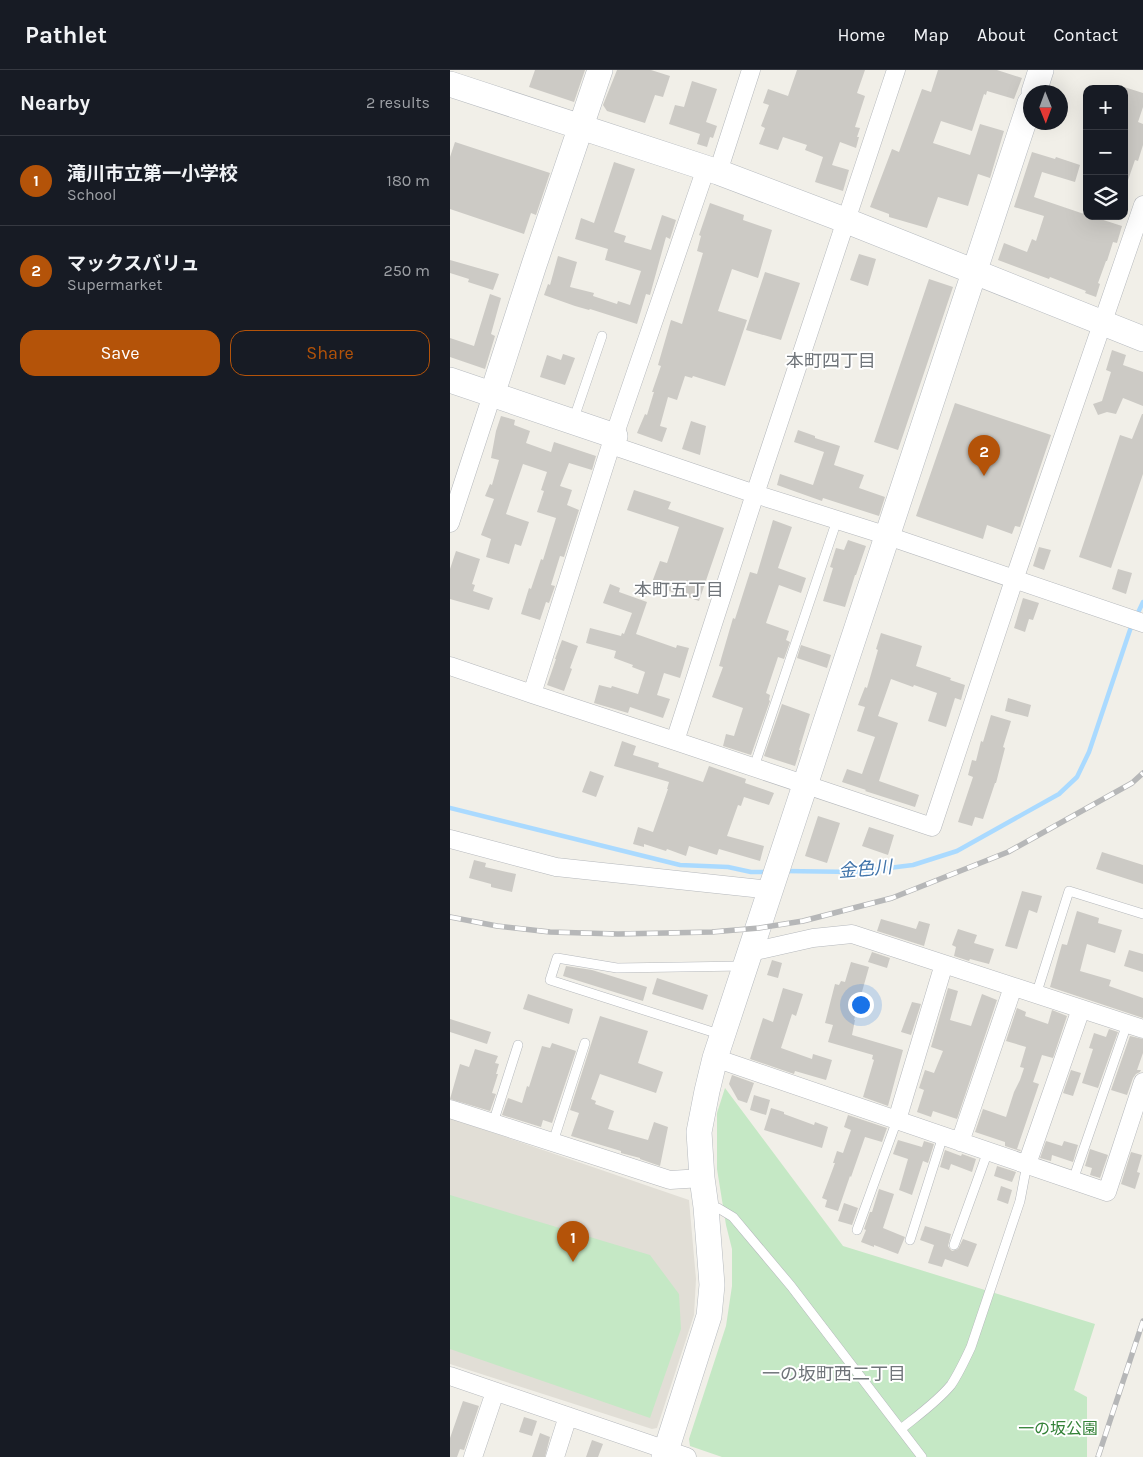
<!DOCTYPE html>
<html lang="en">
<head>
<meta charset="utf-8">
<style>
  body { margin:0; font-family:Karla,"Noto Sans JP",sans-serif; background:#20242c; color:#f1f3f6 }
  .controls { position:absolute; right:15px; top:15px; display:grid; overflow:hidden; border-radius:10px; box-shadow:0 5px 20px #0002 }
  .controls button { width:45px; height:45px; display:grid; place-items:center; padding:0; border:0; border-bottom:1px solid #363941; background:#171b24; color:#f1f3f6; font:25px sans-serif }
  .compass { position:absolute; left:573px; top:15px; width:45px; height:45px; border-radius:50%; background:#171b24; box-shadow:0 5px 20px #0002; rotate:179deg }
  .you { position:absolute; left:410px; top:934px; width:18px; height:18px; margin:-12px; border:4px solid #fff; border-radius:50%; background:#1a73e8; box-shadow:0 0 0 8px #1a73e833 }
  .badge { display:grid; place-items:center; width:32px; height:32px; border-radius:50%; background:#b45309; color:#fff; font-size:16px; font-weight:700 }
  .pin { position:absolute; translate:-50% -41px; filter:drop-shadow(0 1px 2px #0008) }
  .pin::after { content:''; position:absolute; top:26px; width:18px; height:15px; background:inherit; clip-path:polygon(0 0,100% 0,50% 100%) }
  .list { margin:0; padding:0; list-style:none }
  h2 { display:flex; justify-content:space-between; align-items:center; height:65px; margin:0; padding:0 20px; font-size:21px }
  h2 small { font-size:16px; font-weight:400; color:#9ea1a6 }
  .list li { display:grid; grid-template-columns:32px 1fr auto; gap:15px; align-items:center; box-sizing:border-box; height:90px; padding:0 20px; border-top:1px solid #363941 }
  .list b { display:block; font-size:19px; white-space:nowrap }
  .list p { margin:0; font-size:16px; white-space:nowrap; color:#9ea1a6 }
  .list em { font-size:16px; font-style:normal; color:#9ea1a6 }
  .actions { display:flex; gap:10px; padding:15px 20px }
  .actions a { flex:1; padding:11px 0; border:1px solid #b45309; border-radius:15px; text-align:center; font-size:18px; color:#b45309 }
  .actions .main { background:#b45309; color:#fff }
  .icon { flex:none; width:28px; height:28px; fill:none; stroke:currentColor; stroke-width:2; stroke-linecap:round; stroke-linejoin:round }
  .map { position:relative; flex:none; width:693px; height:1387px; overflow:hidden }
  header { display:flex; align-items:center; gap:30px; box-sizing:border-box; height:70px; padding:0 25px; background:#171b24; border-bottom:1px solid #363941 }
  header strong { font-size:24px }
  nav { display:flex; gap:28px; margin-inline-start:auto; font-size:18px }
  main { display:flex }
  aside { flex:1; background:#171b24 }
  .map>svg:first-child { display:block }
  .education { fill:#e1ded6 }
  .green { fill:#c5e8c5 }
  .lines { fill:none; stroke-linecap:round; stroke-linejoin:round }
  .stream { stroke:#aadaff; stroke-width:4.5 }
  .building { fill:#cccac5 }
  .lane-casing { stroke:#b5b8bc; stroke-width:10 }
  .street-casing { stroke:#b5b8bc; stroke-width:19 }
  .secondary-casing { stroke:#b6babf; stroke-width:26 }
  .lane { stroke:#fff; stroke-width:9 }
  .street { stroke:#fff; stroke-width:18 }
  .secondary { stroke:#fff; stroke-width:25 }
  .rail-casing { stroke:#b6b7b8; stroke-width:5.5 }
  .rail { stroke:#fff; stroke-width:4; stroke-dasharray:11; stroke-linecap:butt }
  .labels { text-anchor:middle; stroke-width:4; stroke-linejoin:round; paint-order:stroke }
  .park-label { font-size:16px; fill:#348238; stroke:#fff }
  .neighbourhood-label { font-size:18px; fill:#70757a; stroke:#fff }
  .water-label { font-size:18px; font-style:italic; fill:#4174aa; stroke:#fff }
</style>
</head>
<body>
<header>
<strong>Pathlet</strong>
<nav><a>Home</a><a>Map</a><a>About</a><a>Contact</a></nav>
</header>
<main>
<aside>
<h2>Nearby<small>2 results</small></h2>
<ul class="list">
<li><span class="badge">1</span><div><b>滝川市立第一小学校</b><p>School</p></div><em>180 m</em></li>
<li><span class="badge">2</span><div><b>マックスバリュ</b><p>Supermarket</p></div><em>250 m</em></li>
</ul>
<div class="actions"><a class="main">Save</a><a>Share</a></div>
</aside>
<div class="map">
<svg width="693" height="1387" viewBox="0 0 693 1387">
  <rect width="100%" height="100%" fill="#f1efe8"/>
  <!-- education -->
  <path class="education" d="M0,1048L239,1130L246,1209L244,1245L207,1358L202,1359L0,1294Z"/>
  <!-- green -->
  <path class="green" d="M275,1018L393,1176L645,1254L624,1320L637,1327V1387H272L240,1376L239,1369L276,1256L282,1216V1179L276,1155L267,1099V1043Z
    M0,1125L200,1185L229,1224L231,1259L200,1348L0,1279Z"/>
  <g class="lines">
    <!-- stream -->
    <path class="stream" d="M686,547L693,532
      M0,738L230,795L278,797L301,802H319
      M334,801L406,802L463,795L507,781L609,724L627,707L639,682L682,554"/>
  </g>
  <!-- building -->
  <path class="building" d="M85,0H135L124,32L79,17Z
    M167,0H201L220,6L213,27L205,25L195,53L157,41L153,35Z
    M347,0H415L407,23L415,26L405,57L410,58L407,67H409L406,78L390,72L382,95L399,100L393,121L365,112L373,87L355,80L357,75L333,67L328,80L309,74L315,58L311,56L319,35L313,33L318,19L338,26Z
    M488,0H547L572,8L564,29L537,21L536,25L534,24L522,61L491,51L483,73L520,85L530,54L554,61L540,108L528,104L518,136L488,127L477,158L439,147V144L420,137L442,79L449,82L472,19L481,22Z
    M242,11L267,19L256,52L267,56L263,68L260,67L257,77L247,74L250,64L219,54L225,35L234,37Z
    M674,17L693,23V37L688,52L693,54V75L688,91L685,90L676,116H674Z
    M5,72L100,103L86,145L81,143L74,164L0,139V87Z
    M582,82L605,89L606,87L630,95L625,112L592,102L584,127L637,145V146H641L672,156L667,173L663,172L657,191H656L648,213L650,214L646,227L635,223L636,221L600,207L599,209L548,190L554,173L577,182L582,169L586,171L594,146L564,137Z
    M164,92L185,99L164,162L176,166L174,172L201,180L212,145L226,150L220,169L216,167L200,225L196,224L187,254L140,239L139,240L125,236L94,225L98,214L100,215L108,186L127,192L120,217L144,223L143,226L167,234L168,231L180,235L191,201L155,190L158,179L125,169L131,148L144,153Z
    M260,133L294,145L293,150L322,160L308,208L282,199L268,241L297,250L275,316L243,306L242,308L235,306L227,330L218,327L210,356L217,358L212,372L187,363L195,344L197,345L204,322H202L211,296L208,295L221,250L232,254L253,183L247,181L251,166L249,165Z
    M409,184L426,189L418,216L400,210Z
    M0,190L49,204L43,220L18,212L19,209L0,203Z
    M315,202L350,213L331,270L296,260Z
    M479,209L503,217L448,380L424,372Z
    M40,224L51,228L41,264L45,266L35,299L0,287V268L24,276Z
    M662,280L676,285L673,295L693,302V336L673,328L666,344L657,342L648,345L643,334L652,331L661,302L656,300Z
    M113,284L125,288L115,315L90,307L97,285L111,290Z
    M505,333L601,365L570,457L565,456L562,464L537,455L533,469L466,446Z
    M692,344H693V404L661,498L629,487L670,365L682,369Z
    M51,346L65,350L64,355L80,361L76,373L101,382L104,372L146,386L142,400L119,393L110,416L122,420L117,435L129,440L114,487L110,486L101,515L105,516L99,533L96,532L90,550L71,544L79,518L81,519L91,489L93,490L106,448L87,442L94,421L91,420L97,402L73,394L56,444L79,452L71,476L65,474L59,494L36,487L41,469L31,465L44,429L35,426L40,414L42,415L49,390L41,388L46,361Z
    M241,351L256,356L250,385L232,379Z
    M348,360L365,366V368L390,376L384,395L414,405L409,418L435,427L429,446L373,428L372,431L327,415L330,404L363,415L374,382L344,372Z
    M184,420L221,432L218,439L274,458L249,531L201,515L210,491L217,493L229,457L177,440Z
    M323,450L342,457L328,498L356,508L351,523L329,515L316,553L339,561L336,570L340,572L334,589L328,587L316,623L320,625L319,630L320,631L301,685L273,676L276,664L284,666L293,638L262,627L273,597L269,596L283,548L285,549L300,502L307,504Z
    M398,470L416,476L406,505H405L395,537L373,531L383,498L380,497L386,478L394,480Z
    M589,477L601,480L594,500L583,496Z
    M6,481L30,489L22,514L25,515L23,521L43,528L39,540L0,529V499Z
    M668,499L682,503L676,524L662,519Z
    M160,514L170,518L169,522L197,532L186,564L226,578L227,575L239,578L230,608L214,603L207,625L220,629L213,648L180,637L178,643L144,633L149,615L161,618L162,616L188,624L195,602L182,597L183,595L164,588L166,581L136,573L140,558L171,566L172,563L174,564L182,543L153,533Z
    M573,528L589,533L583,550L579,549L575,562L564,558Z
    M431,563L472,576L466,596L501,608L500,610L515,615L511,630L505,628L496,657L478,651L487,623L464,615L463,617L441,609L428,646L448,653L429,711L469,725L465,737L415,721L416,720L392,712L397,699L412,704L425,667L407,661L415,637L408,635L415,617L417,618L428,580L426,579Z
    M112,570L128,576L120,598L122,599L114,621L97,615L106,589H105Z
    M351,575L381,585L377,598L347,588Z
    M558,628L581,635L578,647L555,641Z
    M332,634L360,644L349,680H350L345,696L314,686Z
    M541,645L561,651L553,677L555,678L546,713H545L533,749L525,747L522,756L508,752L523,707L518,705L522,690L526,691L531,671L533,672Z
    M172,671L186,676L183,685L209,693L208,697L253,712L259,696L296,709L295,713L324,723L319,735L294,727L291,736L288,735L277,766L314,776L310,791L269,779L267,785L239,776L236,786L217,779L216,781L194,774V777L183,774L188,757L203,762L218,719H217L219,712L164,696Z
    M140,701L154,706L146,727L132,722Z
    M368,746L390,753L377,793L355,786Z
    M419,757L444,765L438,785L412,776Z
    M652,782L693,795V814L646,799Z
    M24,790L36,793L35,797L66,804L62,822L41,817V814L19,808Z
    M572,821L592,826L587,843L579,840L567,879L555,876Z
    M627,841L649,848L648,853L672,860L665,883L637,874L630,901L661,910L659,916L693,928V948L600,917L612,874L617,875Z
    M431,849L466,859L469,851L480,854L474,876L427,861Z
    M508,859L527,865L524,873L544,879L539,894L520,889L519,891L504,886L506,877L502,875Z
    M679,880L693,884V902L674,896Z
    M422,882L440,888L437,898L418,892Z
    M322,890L332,893L328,908L317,905Z
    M401,892L419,897L404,950H405L402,965L453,980L438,1036L413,1027L424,990L422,989L423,985L378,972L383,955L375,953L385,914L389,915L391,911L395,912Z
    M116,896L142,900L197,917L193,931L113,906Z
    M207,908L258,925L253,940L202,924Z
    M333,918L353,924L346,946L342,944L331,978L362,989L363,984L382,990L376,1010L345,1001L344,1004L300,989L313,948L323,952Z
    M498,918L508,921L500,950L521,956L532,924L547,930L507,1049L483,1041L481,1047L467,1042L474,1020L469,1018L475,1000L484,1003L493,981L481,977Z
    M78,924L123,939L119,954L73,939Z
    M462,932L471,934L461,965L451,962Z
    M567,938L576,942L575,946L598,954L602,940L617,946L603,988L592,985L583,1012L589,1014L567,1079L571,1080L570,1081L555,1076V1072L525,1062L533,1039L556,1047L564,1022L570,1010L574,998L570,997L576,977L556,971Z
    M150,946L198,961L188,993L213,1002L206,1023L150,1004L141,1029L146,1031L145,1034L164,1041L158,1059L198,1070L204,1052L218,1057L210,1096L190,1089V1088L171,1083V1081L121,1066L129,1043L120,1040Z
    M0,949L41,962L37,974L0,962Z
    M659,959L668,962L648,1018L632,1013L643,979L639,978L644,963L656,967Z
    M680,966L693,969V983L687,1000H691L690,1002L686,1004L683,1008L677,1025L661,1020Z
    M102,973L126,981L102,1053L93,1050L91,1057L52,1045L58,1028L72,1033L77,1016L79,1017L92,976L100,978Z
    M25,979L48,986L45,993L49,994L46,1004H48L42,1023L46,1024L40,1041L0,1029L10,994L19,997Z
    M621,1000L631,1003L623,1026L613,1023Z
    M282,1005L304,1013L297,1033L288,1030L279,1014Z
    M304,1025L320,1030L316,1045L300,1040Z
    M321,1038L334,1042V1044L364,1055L365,1052L378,1057L372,1078L314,1060Z
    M398,1045L437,1058L432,1072L415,1067L401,1107L400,1106L388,1141L375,1137L377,1130L372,1128L385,1093H383L387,1081L393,1083L401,1060L394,1057Z
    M448,1070L472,1077L474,1071L484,1074L478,1093L473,1091L462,1125L449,1120L458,1089L443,1084Z
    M596,1071L612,1076L614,1071L628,1075L623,1092L602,1085L601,1091L590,1088Z
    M640,1079L658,1085L650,1108L640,1105L642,1098L635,1096Z
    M495,1080L511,1086L512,1084L526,1089L522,1102L501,1094L499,1100L490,1097Z
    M681,1082L692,1085L687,1102L690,1103L685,1119L671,1114Z
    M547,1096L566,1102L562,1112L544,1106Z
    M551,1116L562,1120L558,1134L547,1130Z
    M429,1119L444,1124L433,1158L455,1167L448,1184L424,1175V1177L411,1172L416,1160L414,1159L420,1142H422Z
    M394,1133L408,1138L402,1155L388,1151Z
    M475,1156L501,1164L498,1176L500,1179L502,1181L508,1179L513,1169L527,1174L518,1197L495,1189L492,1197L478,1193L484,1175L470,1170Z
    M13,1331L29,1336L14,1380L10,1379L7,1387H0V1368Z
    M74,1347L87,1351L82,1366L69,1362Z
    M90,1363L100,1367L95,1387H82Z
    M142,1370L153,1374L148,1387H136Z"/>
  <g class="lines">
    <!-- lane casing -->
    <g class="lane-casing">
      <path id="lane" d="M123,351L152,266
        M304,697L387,450
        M586,925L619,821L693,844
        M272,965L100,910L107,888L167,898L294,896
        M43,1053L68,975
        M103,1072L135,973
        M623,1110L677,954
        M259,1137L268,1138L283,1147L341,1216L472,1387
        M407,1160L447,1050
        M460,1170L493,1066
        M504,1175L538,1081
        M451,1359C467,1346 487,1332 501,1315C509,1303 515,1290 521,1277L570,1131L577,1094"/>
    </g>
    <!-- street casing -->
    <g class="street-casing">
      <path id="street" d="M268,102L301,0
        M161,375L305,424L438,466L693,553
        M0,453L42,325
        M0,596L82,624L225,671L482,757L564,510L693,135
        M82,624L161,375L256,98
        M225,671L305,424L446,0
        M0,769L106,797L321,820
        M301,882L363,868L402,864L693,959
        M265,988L657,1122L693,1012
        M0,1039L220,1110L252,1108
        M447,1050L494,894
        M510,1072L563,917
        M577,1094L631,939
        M0,1306L237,1387
        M23,1387L45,1322
        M105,1387L118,1346"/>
    </g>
    <!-- secondary casing -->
    <g class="secondary-casing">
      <path id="secondary" d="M0,14L268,102L397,151L693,269
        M584,22L591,0
        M0,310L165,366
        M42,325L84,195L150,0
        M214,1387L259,1246L262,1215L256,1137L252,1108L249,1062L257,1021L265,988L580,33"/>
    </g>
    <!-- lane -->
    <use href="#lane" class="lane"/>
    <!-- street -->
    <use href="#street" class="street"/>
    <!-- secondary -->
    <use href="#secondary" class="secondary"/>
    <!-- rail casing -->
    <g class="rail-casing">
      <path id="rail" d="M0,847L47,856L100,862L168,864L262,862L309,858L353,851L442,828L558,782L682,713L693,703
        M648,1387L693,1251"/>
    </g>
    <!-- rail -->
    <use href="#rail" class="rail"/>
  </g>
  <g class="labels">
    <!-- park labels -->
    <g class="park-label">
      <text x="608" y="1364">一の坂公園</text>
    </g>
    <!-- neighbourhood labels -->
    <g class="neighbourhood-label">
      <text x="381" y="297">本町四丁目</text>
      <text x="229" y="526">本町五丁目</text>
      <text x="384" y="1310">一の坂町西二丁目</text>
    </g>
    <!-- water labels -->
    <g class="water-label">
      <text transform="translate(415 799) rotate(-5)" y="6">金色川</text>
    </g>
  </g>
</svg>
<div class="controls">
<button>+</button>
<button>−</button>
<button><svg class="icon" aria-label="layers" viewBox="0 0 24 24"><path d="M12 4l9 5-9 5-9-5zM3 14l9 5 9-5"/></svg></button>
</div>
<svg class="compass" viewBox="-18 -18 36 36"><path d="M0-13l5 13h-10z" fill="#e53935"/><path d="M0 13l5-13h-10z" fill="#9ea1a6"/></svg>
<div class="you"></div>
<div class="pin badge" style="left:123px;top:1192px">1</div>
<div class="pin badge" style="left:534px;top:406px">2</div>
</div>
</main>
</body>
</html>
